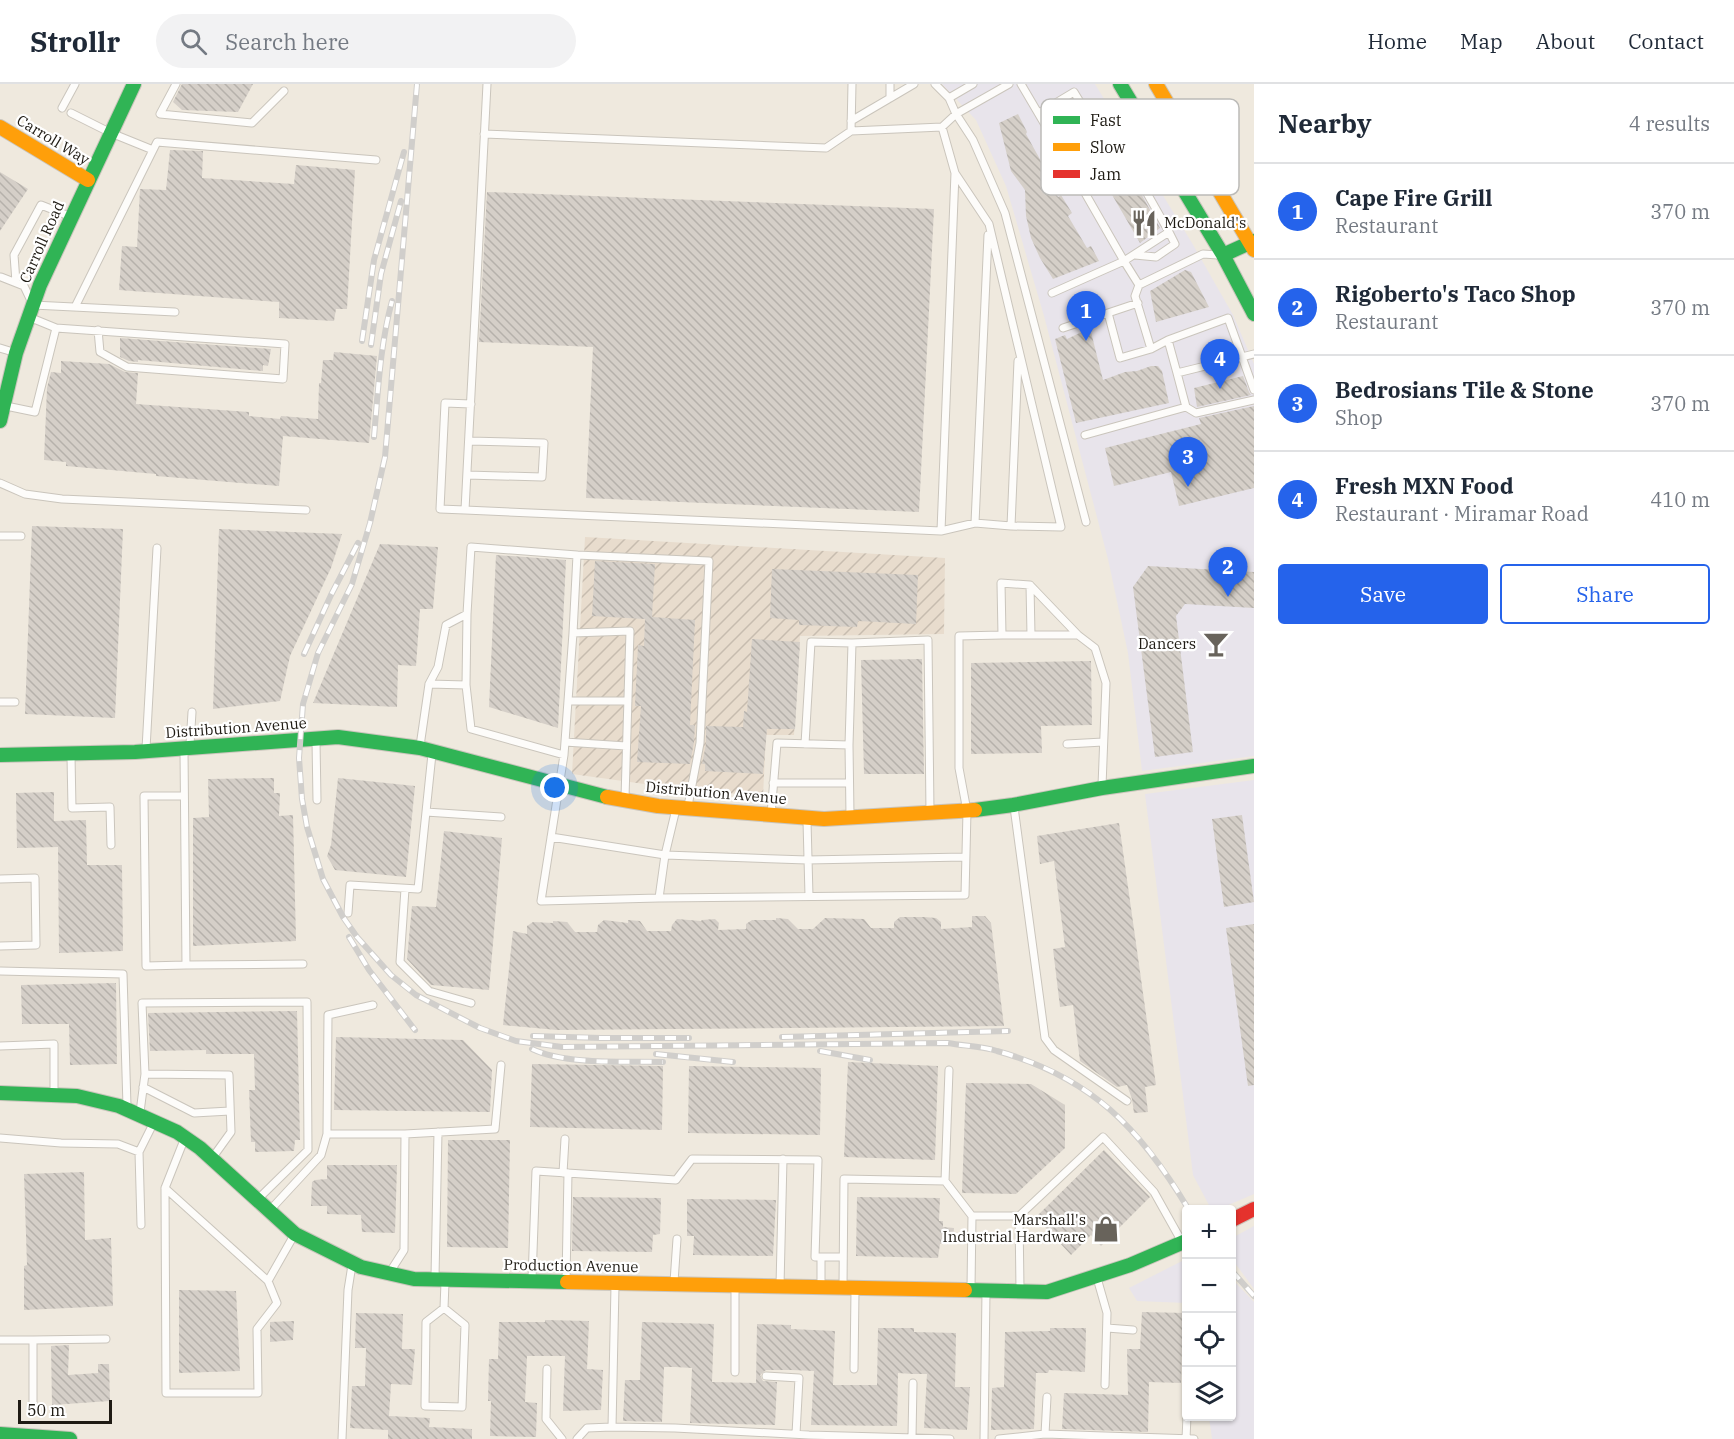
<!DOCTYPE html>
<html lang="en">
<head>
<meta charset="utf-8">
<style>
  body { margin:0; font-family:"IBM Plex Serif",serif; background:#f2f2f3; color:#1f2937 }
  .controls { position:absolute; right:18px; bottom:18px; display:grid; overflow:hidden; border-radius:6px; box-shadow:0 2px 4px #0004 }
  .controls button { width:54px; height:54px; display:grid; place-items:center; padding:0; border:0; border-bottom:2px solid #e0e1e3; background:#fff; color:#1f2937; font:30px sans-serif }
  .scale { position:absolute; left:18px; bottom:15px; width:94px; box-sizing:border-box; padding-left:6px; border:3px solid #1f1b14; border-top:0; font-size:16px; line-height:21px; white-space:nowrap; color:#1f1b14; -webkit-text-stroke:4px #fff; paint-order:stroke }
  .you { position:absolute; left:555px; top:704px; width:21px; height:21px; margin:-15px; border:4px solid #fff; border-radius:50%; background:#1a73e8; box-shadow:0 0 0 9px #1a73e833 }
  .badge { display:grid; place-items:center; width:39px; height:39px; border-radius:50%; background:#2563eb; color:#fff; font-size:20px; font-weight:700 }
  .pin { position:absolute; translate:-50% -50px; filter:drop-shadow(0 2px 3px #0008) }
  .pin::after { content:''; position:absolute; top:32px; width:21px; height:18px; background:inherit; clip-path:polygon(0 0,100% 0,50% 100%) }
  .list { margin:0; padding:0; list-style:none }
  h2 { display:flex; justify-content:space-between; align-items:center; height:78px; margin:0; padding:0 24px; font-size:26px }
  h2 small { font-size:20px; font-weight:400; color:#747a83 }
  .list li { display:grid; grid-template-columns:39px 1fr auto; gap:18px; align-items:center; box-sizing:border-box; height:96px; padding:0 24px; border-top:2px solid #e0e1e3 }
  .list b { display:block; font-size:22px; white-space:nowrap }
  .list p { margin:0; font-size:20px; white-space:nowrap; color:#747a83 }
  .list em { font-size:20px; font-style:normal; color:#747a83 }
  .actions { display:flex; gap:12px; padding:18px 24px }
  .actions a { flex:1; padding:14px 0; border:2px solid #2563eb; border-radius:6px; text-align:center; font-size:21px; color:#2563eb }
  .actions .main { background:#2563eb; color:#fff }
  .icon { flex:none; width:33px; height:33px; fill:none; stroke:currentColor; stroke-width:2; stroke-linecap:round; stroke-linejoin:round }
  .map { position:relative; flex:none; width:1254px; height:1355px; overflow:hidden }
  header { display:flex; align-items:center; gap:36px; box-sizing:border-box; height:84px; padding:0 30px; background:#fff; border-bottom:2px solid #e0e1e3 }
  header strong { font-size:28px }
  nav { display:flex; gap:33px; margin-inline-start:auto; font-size:21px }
  .search { width:420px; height:54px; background:#f2f2f3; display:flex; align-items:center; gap:15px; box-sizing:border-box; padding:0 21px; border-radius:33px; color:#747a83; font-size:22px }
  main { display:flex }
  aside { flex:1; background:#fff }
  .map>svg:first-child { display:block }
  .commercial { fill:#e8e4eb }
  .industrial { fill:url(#industrial-furrows) }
  .building { fill:url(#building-back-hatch) }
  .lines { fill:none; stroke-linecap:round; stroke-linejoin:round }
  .lane-casing { stroke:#cac5bc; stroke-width:9 }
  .fast-casing { stroke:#cac5bc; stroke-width:16 }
  .slow-casing { stroke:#cac5bc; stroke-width:16 }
  .jam-casing { stroke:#cac5bc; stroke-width:16 }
  .lane { stroke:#fdfcfa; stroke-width:7 }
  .fast { stroke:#30b455; stroke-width:14 }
  .slow { stroke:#ff9f0a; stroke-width:14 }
  .jam { stroke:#e5322d; stroke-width:14 }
  .rail-casing { stroke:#d0cecb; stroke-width:6 }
  .rail { stroke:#fff; stroke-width:4; stroke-dasharray:11; stroke-linecap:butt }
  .labels { text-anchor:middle; stroke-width:4.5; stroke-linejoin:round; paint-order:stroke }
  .street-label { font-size:15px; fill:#1f1b14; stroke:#fff }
  .poi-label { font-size:15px; fill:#1f1b14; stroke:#fff; text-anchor:end }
  .key { fill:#fff; stroke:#bcbbb8; stroke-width:1.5 }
  .key-label { font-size:16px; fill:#1f1b14 }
</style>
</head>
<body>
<header>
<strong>Strollr</strong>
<div class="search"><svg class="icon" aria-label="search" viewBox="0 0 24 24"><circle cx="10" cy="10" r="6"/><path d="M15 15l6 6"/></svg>Search here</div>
<nav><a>Home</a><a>Map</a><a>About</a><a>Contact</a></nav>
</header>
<main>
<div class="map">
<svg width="1254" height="1355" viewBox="0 0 1254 1355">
  <defs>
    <pattern id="industrial-furrows" width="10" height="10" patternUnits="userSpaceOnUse" patternTransform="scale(1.5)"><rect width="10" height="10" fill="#e8dccd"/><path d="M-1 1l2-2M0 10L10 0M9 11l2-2" fill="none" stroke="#c7bcaf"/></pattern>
    <pattern id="building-back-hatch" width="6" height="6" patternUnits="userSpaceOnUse" patternTransform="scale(1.5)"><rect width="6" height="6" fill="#d5cfc8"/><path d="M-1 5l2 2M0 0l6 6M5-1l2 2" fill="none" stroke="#b6b1ab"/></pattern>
  </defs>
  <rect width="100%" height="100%" fill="#efe9de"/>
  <!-- commercial -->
  <path class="commercial" d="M942,0H1095L1192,159L1233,231L1254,280V672L1142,687L1128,569L1108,475L1044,232L1006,102L976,36Z
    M1254,696V1110L1219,1125H1211L1193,1091L1145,710Z
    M1254,1142V1205L1232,1175V1154Z
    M1186,1175V1219L1137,1217L1129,1204Z
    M1232,1195L1254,1218V1355H1212L1209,1333L1232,1332Z"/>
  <!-- industrial -->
  <path class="industrial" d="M585,453L945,474L944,550L800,552L794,651H766L763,712L688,706L572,690Z"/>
  <!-- building -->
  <path class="building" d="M182,0H253L238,28L182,26L173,18Z
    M1018,30L1027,48L1026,50L1047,88L1045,89L1058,113L1061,111L1072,129L1068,132L1087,164L1091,162L1099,177L1053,195L1040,174L1031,154L1026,132L1025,106L1011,87L999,39Z
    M170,66L203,67L202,94L294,100L296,81L355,86L347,225H336L334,237L279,234V218L119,206L122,162L137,163L140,105L166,106Z
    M0,88L28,105L0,147Z
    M1133,95L1160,144L1140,159L1111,109Z
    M487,108L934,125L919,428L586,414L593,263L479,258Z
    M1185,186L1191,188L1209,223L1156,238L1150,207Z
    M1090,244L1103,296L1125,288L1137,287L1151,282H1158L1162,287L1169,319L1076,339L1055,255L1065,251L1067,255Z
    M120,254L271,265L268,282L263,281V287L138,276V278L129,277L120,273Z
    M334,268L377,272L369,359L283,352L279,402L156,392V390L66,382V378L44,376L47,304L51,288L61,289V277L109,280L125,288L138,289L136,320L249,328V332L280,335L281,332L318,335L319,299H321L323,276H333Z
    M1243,292L1249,308L1251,311L1197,323L1194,304Z
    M1254,322V404L1179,422L1171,388L1114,402L1105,364L1201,340L1199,334Z
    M32,442L123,445L115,634L25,630Z
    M219,445L342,450L331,484L290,572L280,617L213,625Z
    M380,460L438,463L433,525H420L416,582L398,581L397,623L313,619Z
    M496,471L566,476L558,644L489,623Z
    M595,477L655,480L652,533L695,536L690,641H695L694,658L690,680L637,678L641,622H635L638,561L644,562L645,535L592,532Z
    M1148,482L1254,488V524L1185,520L1176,532L1193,668L1155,673L1133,503Z
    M772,485L918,491L916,540L858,537L857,543L799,541V536L770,534Z
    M752,555L800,558L795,645H767L763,690L705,687V680H702L706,660V642L743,643L744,627L747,628Z
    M922,575L924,690H864L861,576Z
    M1091,577L1092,641L1041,642L1042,669L971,670V579Z
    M274,694V709H280L279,732L293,731L296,857L193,862V734L209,733L208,695Z
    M338,694L415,702L406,793L335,786L327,772L331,761Z
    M54,708V737L86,736L87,781H122L123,867L59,869L58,763L17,764L16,709Z
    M1242,731L1254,818L1224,823L1212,735Z
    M1119,739L1156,1001L1145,1003L1148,1028L1134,1029L1132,1015L1127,1001L1117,1003L1080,977L1073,921L1060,923L1053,865L1065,863L1054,777L1040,780L1037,752Z
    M444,747L502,754L489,906L431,901L407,875L412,822L436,823Z
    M972,832H985L991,839L1004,942L557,946L503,941L513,847L527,850V842L533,838L553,839V837L567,838L575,848H597L598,841L604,836L628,839V836L640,837L647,847H671L672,841L677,835L701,837L702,836L715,835L719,839L718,846L746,845V840L752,836H776V834L788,835L798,845H813L825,834L864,835L871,844H894V838L900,833H924L936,834L941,838V845L972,843Z
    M1254,840V1001L1248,1002L1226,844Z
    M116,899L117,980L70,981L69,940H22L21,901Z
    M297,927L300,1056H295L294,1067L255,1068V1058H251L249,1006H255L254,970H206V966L150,967L148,929Z
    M336,953L463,956L492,986L490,1028L334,1026Z
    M848,978L938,982L935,1076L844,1073Z
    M532,980L663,982L662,1046L530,1043Z
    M689,982L821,984L820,1051L688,1049Z
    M966,999L1031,1000L1065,1021V1064L1016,1110L962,1109Z
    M448,1056H510L508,1164L447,1163Z
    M1104,1066L1150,1113L1101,1162L1091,1151L1071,1171L1036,1133Z
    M327,1081H397L395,1149L362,1148L361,1131L327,1130V1122H311L312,1098L315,1096L327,1095Z
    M84,1088L85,1156L111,1154L113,1222L24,1226V1182L27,1181L24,1090Z
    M573,1113L661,1114L660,1150L653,1151L652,1168L572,1167Z
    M857,1113L940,1114L939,1137H943V1143L954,1144L953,1158L940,1160L938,1174L856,1172Z
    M687,1115L776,1116L773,1172L693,1171L694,1152H687Z
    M179,1206L236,1207L240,1287L179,1289Z
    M1142,1228L1186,1229V1262H1182L1181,1299L1149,1298L1148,1348L1062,1345L1064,1309L1128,1311L1127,1265H1140Z
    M356,1229L403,1230L402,1265H415L412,1301L391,1300L389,1332L430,1334L429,1343L472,1345V1355H388V1346L350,1344L352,1302H365L366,1264H355Z
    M545,1236L589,1237L587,1285L603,1286L601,1326L563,1327L565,1272H527L525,1318L537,1319L536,1353L490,1352L491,1317H488L489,1275H498L499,1238H545Z
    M294,1237L293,1256L270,1258V1238Z
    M642,1238L714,1240L712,1298L756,1299L757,1240L791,1241V1245L835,1247L833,1301H877L878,1244H914V1248L956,1249L955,1303H970L967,1346L924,1344L927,1290H913L898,1289L897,1342L811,1341L814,1287L791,1286H766L760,1291L763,1297L777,1298L775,1341L690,1339L692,1284L675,1283H664L662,1338L623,1337L625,1296H640Z
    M1050,1244H1086L1085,1288L1049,1286L1048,1289H1036L1034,1345L991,1346L992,1304L1004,1303L1005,1248L1050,1247Z
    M69,1261L68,1291L98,1289V1280H109L110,1317L52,1321L51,1262Z"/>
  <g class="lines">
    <!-- lane casing -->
    <g class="lane-casing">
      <path id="lane" d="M176,0L160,30L252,39L284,7
        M487,0L465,426L941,447
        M852,0L851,47L942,43L956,30L1009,0
        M935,0L949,14L956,30L973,56L1005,129L1086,438
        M1021,0L1081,102
        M890,14V0
        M949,14L973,0
        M62,24L75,0
        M71,29L111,49L153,66
        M1039,29L1074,8L1118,80
        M851,37L914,0
        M942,43L955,89L941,447L975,439L1011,442L1061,443L989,140L955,89
        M484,50L826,64L851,47
        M1135,171L1156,173L1175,160L1169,148
        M1218,171L1203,170L1139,201L1135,212L1151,265L1168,256L1177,289L1254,270
        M1,193L24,202L33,221L175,228
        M16,198L14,171L41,121L69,132
        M1139,201L1124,177L1081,102L1152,59
        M1052,209L1124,177L1169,148L1127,74
        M1138,219L1108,229L1120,274L1151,265
        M75,223L157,58L376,76
        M56,244L285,260L283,295L127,283L100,268L98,246
        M1063,244L1108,229
        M1168,256L1228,234L1254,306
        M0,264L13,268
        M1177,289L1186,323L1196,329L1254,316
        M6,322L35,328L56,244L29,233
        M1085,351L1186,323
        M467,391L542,393L544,359L469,357
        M0,399L25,410L62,415L306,426
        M465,426L440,425L445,319L471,320
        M975,439L988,151
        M1011,442L1018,277
        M0,452H21
        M577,471L709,477L700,659L688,722
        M1030,501L1031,551
        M1078,551H1002L1001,499L1030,501L1078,551L1095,564L1106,599L1102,702
        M852,559L928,556L930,728
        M429,600L438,583L446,541L467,530L471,463L577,471L573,549
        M466,601L467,530
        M568,617H628
        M0,618H15
        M316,657L317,716
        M565,658L626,662
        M805,660L811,558L852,559L849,661
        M1067,660L1103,658
        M190,661L192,628
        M420,662L429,600L466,601L471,645L564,671L573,549L630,547L625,714
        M146,665L157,464
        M184,667L186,881L303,880
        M564,671L541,817L659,814L965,811L967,727L959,684V552L1002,551
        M71,672L72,724L110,723L111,761
        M773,699H849
        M184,712H144L146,882L186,881
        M1014,723L1045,954L1054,966L1127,1017
        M426,728L501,733
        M771,730L777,659L849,661L850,731
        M807,737L809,812
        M551,753L665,771L807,776L965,773
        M0,795L35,794L36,861L0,862
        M405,805L400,878L429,907L471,919
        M659,814L665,771L676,725
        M348,829L350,801L418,805L432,670
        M0,887L123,890L127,1022
        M0,962L54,960V1009
        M145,990L142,919L307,918L308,1066L258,1115
        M143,1003L194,1029L230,1027
        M140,1028L145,990L229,991L231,1048L213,1073
        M327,1050L328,931L373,921
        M405,1050L495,1045L501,981
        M0,1054L61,1059L118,1060L139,1068L141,1141
        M139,1068L154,1038
        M563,1089L565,1055
        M945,1097L949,986
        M165,1104L268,1197L277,1219L257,1245L258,1309H166Z
        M165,1104L184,1056
        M271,1125L321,1071L327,1050H405L404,1166L390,1188
        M1019,1132L1103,1053L1154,1108L1182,1158
        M435,1193L438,1048
        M1097,1194L1107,1229L1105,1301
        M532,1195L536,1087L676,1096L692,1075L818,1076L815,1173H843
        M268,1197L293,1153
        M566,1197L568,1089
        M674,1198L677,1155
        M821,1201V1173
        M615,1202L612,1343L675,1344L809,1351L950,1355
        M780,1202L783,1075
        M843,1202L844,1095L945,1097L972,1132
        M735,1204V1288
        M971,1204L972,1132H1019L1020,1205
        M444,1224L465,1241L462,1323L425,1322L426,1238L444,1224L445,1198
        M1107,1244L1133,1246
        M0,1256H33V1318
        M33,1256L106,1255
        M547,1285L546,1335L562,1355
        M854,1285L855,1207
        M766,1292L799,1294L796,1350
        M1045,1350L1047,1313
        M912,1353L913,1299
        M342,1355L348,1206L352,1181
        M577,1355L587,1344L612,1343
        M984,1355L986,1208
        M999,1355L1045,1350L1194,1355
        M1186,1355L1187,1332"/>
    </g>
    <!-- fast casing -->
    <g class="fast-casing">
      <path id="fast" d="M1120,0L1223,171L1254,230
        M1223,171L1254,157
        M0,337L16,269L40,201L134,0
        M0,671L135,668L338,653L420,664L607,713
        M975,726L1013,721L1102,704L1254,682
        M0,1009L77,1012L119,1022L177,1048L200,1064L295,1150L361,1183L414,1195L567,1198
        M965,1206L1047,1208L1130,1181L1186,1157
        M0,1350L70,1355"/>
    </g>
    <!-- slow casing -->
    <g class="slow-casing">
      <path id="slow" d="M1156,0L1254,166
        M0,43L88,96
        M607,713L658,722L824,735L975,726
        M567,1198L965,1206"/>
    </g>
    <!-- jam casing -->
    <g class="jam-casing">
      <path id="jam" d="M1232,1136L1254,1125"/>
    </g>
    <!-- lane -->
    <use href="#lane" class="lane"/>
    <!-- fast -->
    <use href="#fast" class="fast"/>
    <!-- slow -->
    <use href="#slow" class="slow"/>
    <!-- jam -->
    <use href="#jam" class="jam"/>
    <!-- rail casing -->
    <g class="rail-casing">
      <path id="rail" d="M417,0L385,373L370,439L352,500L318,569L303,620L299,674L302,715L307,743L323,795L343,833L357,853L391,891L416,911L480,944L516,957L562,963L948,959C964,962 981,962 997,967C1091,993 1140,1044 1189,1126
        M362,257L374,176L404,68
        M371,261L381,190L401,117
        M374,353C378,308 380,261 392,217
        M304,570L331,511L358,459
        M349,853L369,886L415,946
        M533,952L601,954H689
        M782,953L1008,947
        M532,965C566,981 624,977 663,978
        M820,967L870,976
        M656,970L733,978
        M1232,1187L1254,1212"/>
    </g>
    <!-- rail -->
    <use href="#rail" class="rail"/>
  </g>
  <!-- icons -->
  <defs>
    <g id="restaurant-bare" transform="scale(2.07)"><path d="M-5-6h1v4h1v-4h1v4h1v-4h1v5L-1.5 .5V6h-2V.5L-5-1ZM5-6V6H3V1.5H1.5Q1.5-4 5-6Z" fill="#68635b" stroke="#fff" stroke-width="2.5" paint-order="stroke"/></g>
    <g id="bar-bare" transform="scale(2.07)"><path d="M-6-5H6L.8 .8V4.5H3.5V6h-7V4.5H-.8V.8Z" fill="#68635b" stroke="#fff" stroke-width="2.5" paint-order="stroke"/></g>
    <g id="shop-bare" transform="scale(2.07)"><path d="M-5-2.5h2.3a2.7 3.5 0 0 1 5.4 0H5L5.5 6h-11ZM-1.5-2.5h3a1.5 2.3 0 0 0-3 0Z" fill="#68635b" stroke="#fff" stroke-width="2.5" paint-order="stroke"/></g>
  </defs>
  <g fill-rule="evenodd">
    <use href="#restaurant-bare" x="1144" y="139"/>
    <use href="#bar-bare" x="1216" y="560"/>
    <use href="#shop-bare" x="1106" y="1145"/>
  </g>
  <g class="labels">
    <!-- street labels -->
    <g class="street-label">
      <text transform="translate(53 56) rotate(31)" y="5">Carroll Way</text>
      <text transform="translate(42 158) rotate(-66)" y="5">Carroll Road</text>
      <text transform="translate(236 644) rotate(-4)" y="5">Distribution Avenue</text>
      <text transform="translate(716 709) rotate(5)" y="5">Distribution Avenue</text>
      <text transform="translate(571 1182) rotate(1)" y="5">Production Avenue</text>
    </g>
    <!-- poi labels -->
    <g class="poi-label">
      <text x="1164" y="144" text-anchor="start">McDonald's</text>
      <text x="1196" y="565">Dancers</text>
      <text x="1086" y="1141">Marshall's<tspan x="1086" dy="17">Industrial Hardware</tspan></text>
    </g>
  </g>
  <!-- legend -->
  <rect x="1041" y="15" width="198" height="96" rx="9" class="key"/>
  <rect x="1053" y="32" width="27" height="8" fill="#30b455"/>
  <rect x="1053" y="59" width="27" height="8" fill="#ff9f0a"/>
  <rect x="1053" y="86" width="27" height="8" fill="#e5322d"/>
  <g class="key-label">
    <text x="1090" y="42">Fast</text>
    <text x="1090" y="69">Slow</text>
    <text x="1090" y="96">Jam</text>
  </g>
</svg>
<div class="controls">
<button>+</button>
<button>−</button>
<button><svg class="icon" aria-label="locate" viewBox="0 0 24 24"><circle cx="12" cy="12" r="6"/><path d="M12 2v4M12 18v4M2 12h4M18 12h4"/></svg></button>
<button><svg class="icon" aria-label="layers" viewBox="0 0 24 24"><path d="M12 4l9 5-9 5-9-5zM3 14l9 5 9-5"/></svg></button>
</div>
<div class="scale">50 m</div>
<div class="you"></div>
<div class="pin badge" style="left:1086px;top:257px">1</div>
<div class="pin badge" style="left:1228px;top:513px">2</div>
<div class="pin badge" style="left:1188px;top:403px">3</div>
<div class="pin badge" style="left:1220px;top:305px">4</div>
</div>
<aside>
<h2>Nearby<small>4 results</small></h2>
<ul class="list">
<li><span class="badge">1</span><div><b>Cape Fire Grill</b><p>Restaurant</p></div><em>370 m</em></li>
<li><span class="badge">2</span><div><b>Rigoberto's Taco Shop</b><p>Restaurant</p></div><em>370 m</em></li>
<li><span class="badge">3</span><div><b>Bedrosians Tile &amp; Stone</b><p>Shop</p></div><em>370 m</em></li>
<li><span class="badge">4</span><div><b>Fresh MXN Food</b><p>Restaurant · Miramar Road</p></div><em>410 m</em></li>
</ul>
<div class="actions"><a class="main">Save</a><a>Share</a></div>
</aside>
</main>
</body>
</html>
